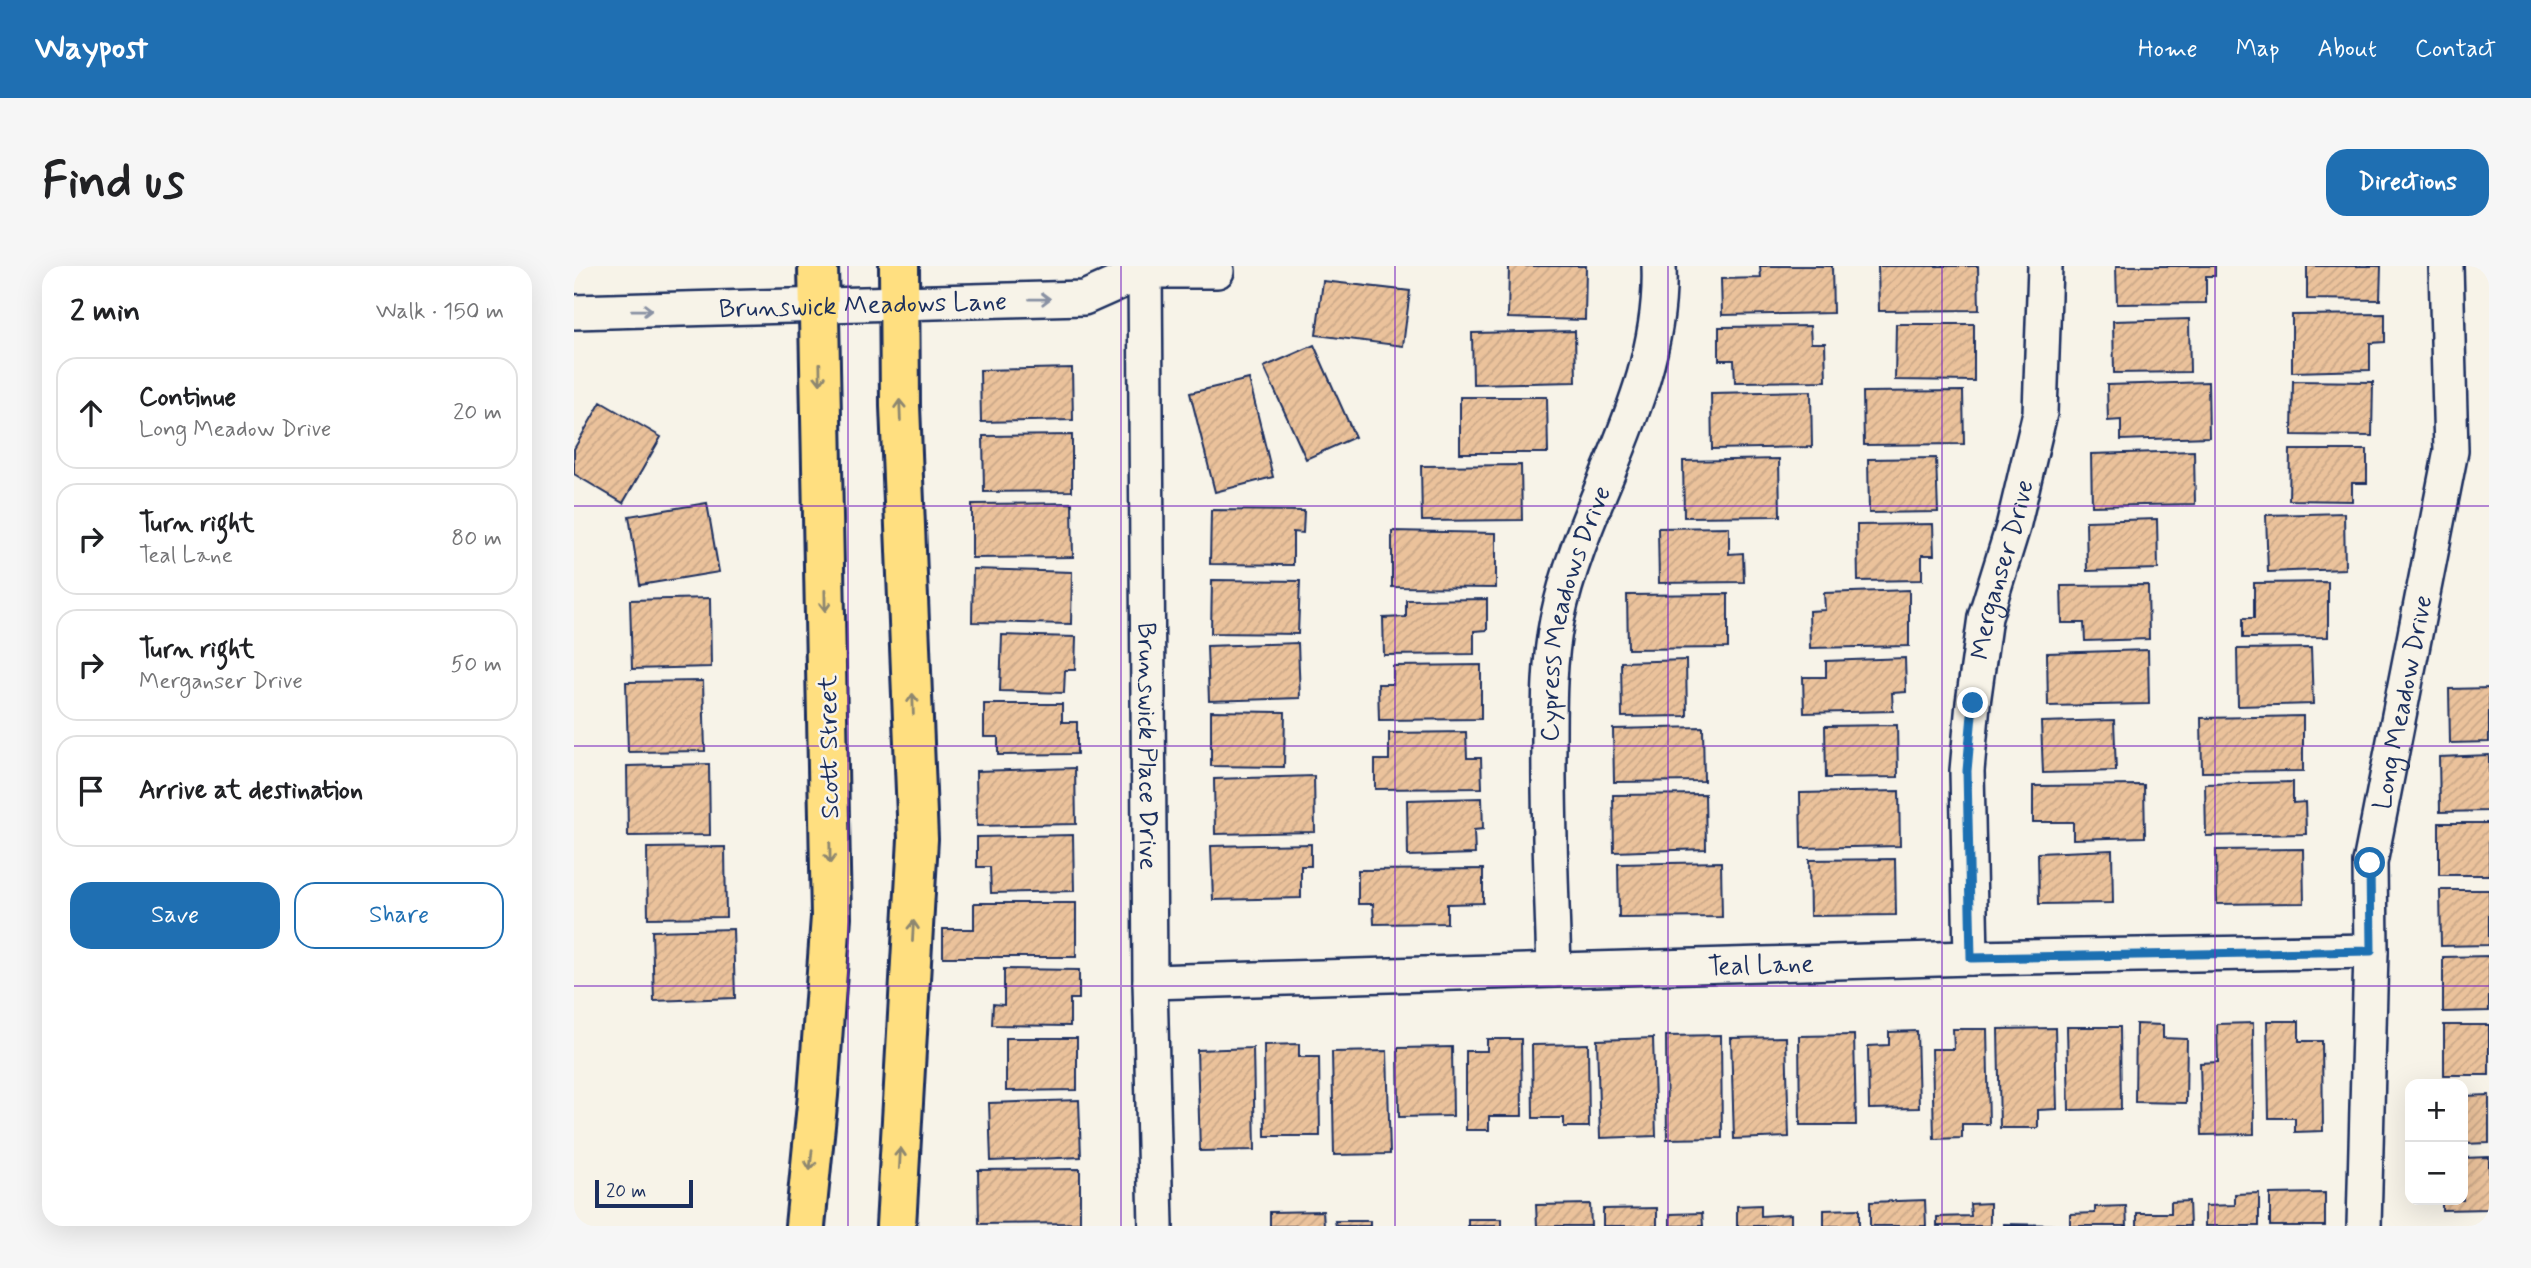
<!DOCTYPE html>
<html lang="en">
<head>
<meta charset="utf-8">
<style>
  body { margin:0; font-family:Mynerve,sans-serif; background:#f6f6f6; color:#202124 }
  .controls { position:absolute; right:21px; bottom:21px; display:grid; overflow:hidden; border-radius:14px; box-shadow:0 7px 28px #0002 }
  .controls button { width:63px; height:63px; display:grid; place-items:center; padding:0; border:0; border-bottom:2px solid #e0e0e0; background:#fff; color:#202124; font:35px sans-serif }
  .scale { position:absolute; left:21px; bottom:18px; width:98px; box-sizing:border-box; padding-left:7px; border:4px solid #1b2f5e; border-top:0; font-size:19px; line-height:24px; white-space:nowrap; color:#1b2f5e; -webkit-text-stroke:5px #f7f3e8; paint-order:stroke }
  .stop { position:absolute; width:21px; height:21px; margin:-16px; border:5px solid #1f6fb2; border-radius:50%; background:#fff }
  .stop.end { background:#1f6fb2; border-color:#fff; box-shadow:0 2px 7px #0008 }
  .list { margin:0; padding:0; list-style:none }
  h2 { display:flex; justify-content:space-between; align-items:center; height:91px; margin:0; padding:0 28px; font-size:30px }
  h2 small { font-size:23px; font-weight:400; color:#757577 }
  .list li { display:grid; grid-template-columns:46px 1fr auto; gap:21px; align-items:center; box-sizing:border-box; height:112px; margin:0 14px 14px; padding:0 14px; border:2px solid #e0e0e0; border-radius:21px }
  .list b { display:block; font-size:26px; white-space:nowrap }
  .list p { margin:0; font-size:23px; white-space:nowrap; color:#757577 }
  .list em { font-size:23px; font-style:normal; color:#757577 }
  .actions { display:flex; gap:14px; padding:21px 28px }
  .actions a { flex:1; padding:16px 0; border:2px solid #1f6fb2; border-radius:21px; text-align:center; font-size:24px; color:#1f6fb2 }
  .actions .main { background:#1f6fb2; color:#fff }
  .icon { flex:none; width:38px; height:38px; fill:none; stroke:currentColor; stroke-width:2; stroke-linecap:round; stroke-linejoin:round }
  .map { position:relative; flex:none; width:1915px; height:960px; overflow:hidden; border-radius:21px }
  header { display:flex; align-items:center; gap:42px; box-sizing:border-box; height:98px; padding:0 35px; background:#1f6fb2; color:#fff }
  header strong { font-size:33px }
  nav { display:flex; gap:38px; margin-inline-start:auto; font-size:24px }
  .intro { display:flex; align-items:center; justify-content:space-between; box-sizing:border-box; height:168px; padding:0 42px }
  h1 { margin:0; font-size:49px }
  .button { padding:18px 32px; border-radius:21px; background:#1f6fb2; color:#fff; font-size:24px; font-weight:700 }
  main { display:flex; gap:42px; padding:0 42px }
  aside { flex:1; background:#fff; border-radius:21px; box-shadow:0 7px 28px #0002 }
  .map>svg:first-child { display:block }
  .building { fill:url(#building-hatch); stroke:#1b2f5e; stroke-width:2 }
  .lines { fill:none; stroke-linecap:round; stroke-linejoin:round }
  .minor-casing { stroke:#1b2f5e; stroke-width:38 }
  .major-casing { stroke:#1b2f5e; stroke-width:44 }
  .minor { stroke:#f7f3e8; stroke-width:33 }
  .major { stroke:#ffdf80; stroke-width:38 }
  .oneway { stroke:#8991a3 }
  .oneway2 { stroke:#8d876f }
  .route { stroke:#1f6fb2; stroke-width:9 }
  .grid { fill:none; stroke:#7b2cbf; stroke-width:2; stroke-opacity:0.55 }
  .labels { text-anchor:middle; stroke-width:5; stroke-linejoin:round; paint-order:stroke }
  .street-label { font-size:26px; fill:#1b2f5e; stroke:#f7f3e8 }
</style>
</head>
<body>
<header>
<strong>Waypost</strong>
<nav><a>Home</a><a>Map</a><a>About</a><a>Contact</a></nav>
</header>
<div class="intro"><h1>Find us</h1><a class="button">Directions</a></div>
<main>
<aside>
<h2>2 min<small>Walk · 150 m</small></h2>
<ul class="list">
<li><svg class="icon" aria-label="ahead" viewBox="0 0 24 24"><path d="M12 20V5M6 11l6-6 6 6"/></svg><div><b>Continue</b><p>Long Meadow Drive</p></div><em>20 m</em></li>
<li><svg class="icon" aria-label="right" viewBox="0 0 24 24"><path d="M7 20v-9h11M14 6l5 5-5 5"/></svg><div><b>Turn right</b><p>Teal Lane</p></div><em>80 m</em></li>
<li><svg class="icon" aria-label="right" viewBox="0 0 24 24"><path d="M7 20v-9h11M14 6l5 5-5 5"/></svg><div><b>Turn right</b><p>Merganser Drive</p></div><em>50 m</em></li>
<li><svg class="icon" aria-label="arrive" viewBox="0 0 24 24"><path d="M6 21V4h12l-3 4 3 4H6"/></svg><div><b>Arrive at destination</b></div></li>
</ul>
<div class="actions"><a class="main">Save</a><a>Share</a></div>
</aside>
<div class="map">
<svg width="1915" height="960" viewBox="0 0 1915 960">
  <defs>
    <pattern id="building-hatch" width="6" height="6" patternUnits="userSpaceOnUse" patternTransform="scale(1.75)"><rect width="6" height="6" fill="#ebc29b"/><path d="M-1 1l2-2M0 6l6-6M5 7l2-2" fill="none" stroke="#c9a788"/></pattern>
  </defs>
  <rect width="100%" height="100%" fill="#f7f3e8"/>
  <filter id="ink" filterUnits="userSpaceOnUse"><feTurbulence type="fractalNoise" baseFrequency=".0143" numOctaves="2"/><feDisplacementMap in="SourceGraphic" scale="14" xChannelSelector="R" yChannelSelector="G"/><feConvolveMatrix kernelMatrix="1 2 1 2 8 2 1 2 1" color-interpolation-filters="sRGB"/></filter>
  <g filter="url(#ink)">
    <!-- building -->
    <path class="building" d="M935,0H1012L1011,54L934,52Z
      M1186,0H1258L1259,47L1148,49L1147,13L1187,12Z
      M1304,0H1404L1405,44L1305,45Z
      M1542,0H1641V10H1632V37L1543,38Z
      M1733,0H1807L1806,34L1733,33Z
      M749,15L836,25L829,80L742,69Z
      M1811,48V76L1796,77V104L1718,106V49Z
      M1615,53L1616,106L1540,107L1539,55Z
      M1322,58H1400V115L1321,114Z
      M1236,60L1237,77H1251L1252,115L1161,116L1160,94H1145V61Z
      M1001,65L1002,116L899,118L898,67Z
      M740,79L781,171L732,193L690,101Z
      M498,102L499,154L407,156L406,104Z
      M675,113L699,211L641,226L616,127Z
      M1719,115L1799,116L1798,170L1718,169Z
      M1634,116L1635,171L1547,174V154L1534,155L1533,119Z
      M1237,125L1238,181L1138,183L1137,127Z
      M1389,125L1390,178L1290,179L1289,126Z
      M886,131H973L974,187H886Z
      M27,136L87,171L49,237L0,208V183Z
      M498,169V225L410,226L409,170Z
      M1716,184H1793V217H1778V235L1715,234Z
      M1620,185L1621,238L1518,240L1517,188Z
      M1362,192L1364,246L1295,247L1294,193Z
      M1205,193L1206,250L1110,251L1109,195Z
      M947,199L948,254L848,255L847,200Z
      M133,237L145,306L66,319L55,250Z
      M498,237L499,291L398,292V238Z
      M637,244L730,245L729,267L719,266V299L636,298Z
      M1770,247L1771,303L1694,306L1692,249Z
      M1583,253L1584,303L1513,305L1512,255Z
      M1359,258L1360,289H1348V314L1284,315L1283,259Z
      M1155,261V288L1169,287L1170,316L1085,317L1084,262Z
      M818,265L922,267V322L818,321Z
      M399,303L498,306L497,358L398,356Z
      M638,314L726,315L724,368L637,367Z
      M1754,316V371L1669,372V352H1680V317Z
      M1574,319L1575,373L1511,375L1510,357H1488L1487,320Z
      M1335,324V380L1236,382L1235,345L1251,344L1250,327Z
      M1154,328V382L1054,383L1053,329Z
      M136,332L137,401L58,403L56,334Z
      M913,333V364L900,365V388L810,389L809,352L832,351V334Z
      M428,369L502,371L501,404H491L490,427L426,425Z
      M724,377L726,432L635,435L633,380Z
      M1737,382L1739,438L1664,440L1663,383Z
      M1574,384L1575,438L1474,440L1473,387Z
      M1331,392L1332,426L1318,427L1319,445L1230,447L1229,411H1252V395Z
      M1112,394L1113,450L1048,451L1047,396Z
      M907,399V453L805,454L804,418H819V400Z
      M129,415L131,485L54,486L52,416Z
      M1915,422V476L1876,477L1875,423Z
      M410,438H488V456H503V488L424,489V471H410Z
      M637,445L711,446L710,501L637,500Z
      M1729,450V505L1628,506L1627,452Z
      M1540,454L1542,505L1469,507L1467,456Z
      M1323,459L1324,511L1252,512L1251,460Z
      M1129,461L1130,515L1040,516L1039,463Z
      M892,466L893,492H907L908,522L801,523V494H815V467Z
      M1915,489V545L1866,546L1865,491Z
      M135,498L136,569L54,570L53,500Z
      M501,502L502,558L403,560L402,505Z
      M740,510L741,566L641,568L640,513Z
      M1719,516V537L1731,536L1732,568L1632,570L1631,518Z
      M1570,519L1571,571L1499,573V556H1459V520Z
      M1325,525L1326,580L1227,582L1226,527Z
      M1131,528L1132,583L1040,586L1039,529Z
      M908,532L909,563L900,564L901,588L834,590L833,534Z
      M1865,557H1915V609H1865Z
      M499,569L500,625L417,627L416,601H403V571Z
      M737,578V600H727V632L639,634L637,580Z
      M151,581L152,651L74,652L73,582Z
      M1729,583L1730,637L1643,638L1642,584Z
      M1538,584L1539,637L1465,638L1464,587Z
      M1321,593L1322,649L1236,650L1235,594Z
      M1147,596L1148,651L1045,652L1044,598Z
      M909,603V637L873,638V657L800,658L799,638H784V604Z
      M1866,624H1915V679L1867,680Z
      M400,637H502V691H369V663H400Z
      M159,663L161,732L80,735L78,665Z
      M1915,690V745L1869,746V691Z
      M430,703L505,704V733H496V760L418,759L419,738L430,739Z
      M1693,755H1725V775H1748L1749,865L1721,866V852H1695Z
      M1679,757L1680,868L1628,869L1626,797L1644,796L1643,758Z
      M1562,758L1589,759V772L1613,773L1612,837L1561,836Z
      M1870,759H1915V809H1870Z
      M1493,761H1546L1547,843L1495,844Z
      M1481,762L1483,843L1464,844V862H1426L1424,763Z
      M1379,763H1413L1415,858H1388V872L1360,873L1358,783H1380Z
      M1343,765L1345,842L1295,843L1294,780L1315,779V766Z
      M1147,769L1148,872L1093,873L1092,770Z
      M1280,769L1282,859H1226L1225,770Z
      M1212,771L1215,871L1160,873L1157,772Z
      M432,772H503V824L432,825Z
      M1079,772L1082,870L1026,872L1023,774Z
      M913,773H947L948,850H915V864H892V785H913Z
      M725,778V791H745L746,870H691L690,779Z
      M1014,778L1015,861H990V852H959L958,779Z
      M878,781L879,850L825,851L824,782Z
      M679,782L681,884L626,885L623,784Z
      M813,785L816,888L760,889L758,786Z
      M1915,829V877L1889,878V830Z
      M505,834L507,891L417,895L415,837Z
      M1915,891V943L1868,944V934H1889V892Z
      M506,903V957L405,958L404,904Z
      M1685,927V960H1631V940L1661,939V928Z
      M1751,927V960H1696V928Z
      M1351,934L1352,960H1296V936Z
      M1615,935L1616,960H1563V947H1597V936Z
      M1416,937V960H1363V951L1397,950L1396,938Z
      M1016,938L1017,960H963L962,939Z
      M1187,939V950L1217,948V960H1163V940Z
      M1552,940L1553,960H1496V948L1521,947V941Z
      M1083,942V960H1029V943Z
      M1285,943V960H1250V944Z
      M749,945L750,960H696V946Z
      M1128,947L1129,960H1096V948Z
      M894,953H928V960H894Z
      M761,955H796V960H762Z
      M1430,958L1485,959V960H1430Z"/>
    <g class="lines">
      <!-- minor casing -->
      <g class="minor-casing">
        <g id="minor">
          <path id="s1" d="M571,0L576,716L582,960"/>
          <path id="s2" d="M0,46L510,32L571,5H643"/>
          <path id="s3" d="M1397,692L1393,505L1399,437L1411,351L1439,261L1466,147L1471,0"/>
          <path id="s4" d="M980,704C978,628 974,552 975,476C975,436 975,394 983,354C1008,233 1090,128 1085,0"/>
          <path id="s5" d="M576,716L1397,692L1797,685"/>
          <path id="s6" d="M1790,960L1797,685L1796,597L1877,185L1872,0"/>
        </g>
      </g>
      <!-- major casing -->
      <g class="major-casing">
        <path id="major" d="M231,960L244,829L257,651L244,0
          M322,960L344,573L326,140L325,0"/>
      </g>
      <!-- minor -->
      <use href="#minor" class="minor"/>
      <!-- major -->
      <use href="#major" class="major"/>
    </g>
    <!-- one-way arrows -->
    <defs><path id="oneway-shaft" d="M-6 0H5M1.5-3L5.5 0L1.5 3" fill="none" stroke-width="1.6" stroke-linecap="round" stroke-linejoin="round" transform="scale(1.75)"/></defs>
    <g class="oneway">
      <use href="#oneway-shaft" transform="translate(466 33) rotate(-1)"/>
      <use href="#oneway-shaft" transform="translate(68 44) rotate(-1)"/>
    </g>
    <g class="oneway2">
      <use href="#oneway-shaft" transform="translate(246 108) rotate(89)"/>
      <use href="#oneway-shaft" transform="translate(326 144) rotate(-92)"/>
      <use href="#oneway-shaft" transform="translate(251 335) rotate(89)"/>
      <use href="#oneway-shaft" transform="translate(339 438) rotate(-92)"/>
      <use href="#oneway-shaft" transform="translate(256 587) rotate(89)"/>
      <use href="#oneway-shaft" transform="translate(339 665) rotate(-87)"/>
      <use href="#oneway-shaft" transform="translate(326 892) rotate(-87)"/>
      <use href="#oneway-shaft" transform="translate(237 894) rotate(96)"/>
    </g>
  </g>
  <g class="lines" filter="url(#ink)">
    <!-- route -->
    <path class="route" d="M1399,437L1393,505L1397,692L1797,685L1796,597"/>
  </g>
  <!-- grid -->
  <path class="grid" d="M274,0V960M547,0V960M821,0V960M1094,0V960M1368,0V960M1641,0V960M0,240H1915M0,480H1915M0,720H1915"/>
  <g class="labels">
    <!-- street labels -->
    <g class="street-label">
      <text dy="9" stroke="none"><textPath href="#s2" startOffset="289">Brunswick Meadows Lane</textPath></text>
      <text dy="9" stroke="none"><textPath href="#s3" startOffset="392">Merganser Drive</textPath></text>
      <text dy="9" stroke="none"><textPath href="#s4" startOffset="360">Cypress Meadows Drive</textPath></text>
      <text dy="9" stroke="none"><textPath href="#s6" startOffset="527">Long Meadow Drive</textPath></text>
      <text dy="9" stroke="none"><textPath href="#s1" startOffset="480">Brunswick Place Drive</textPath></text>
      <text transform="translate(254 481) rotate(-91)" y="9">Scott Street</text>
      <text dy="9" stroke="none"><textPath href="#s5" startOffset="611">Teal Lane</textPath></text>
    </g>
  </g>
</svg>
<div class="controls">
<button>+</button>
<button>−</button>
</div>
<div class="scale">20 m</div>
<div class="stop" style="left:1796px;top:597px"></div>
<div class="stop end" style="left:1399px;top:437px"></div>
</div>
</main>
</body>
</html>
